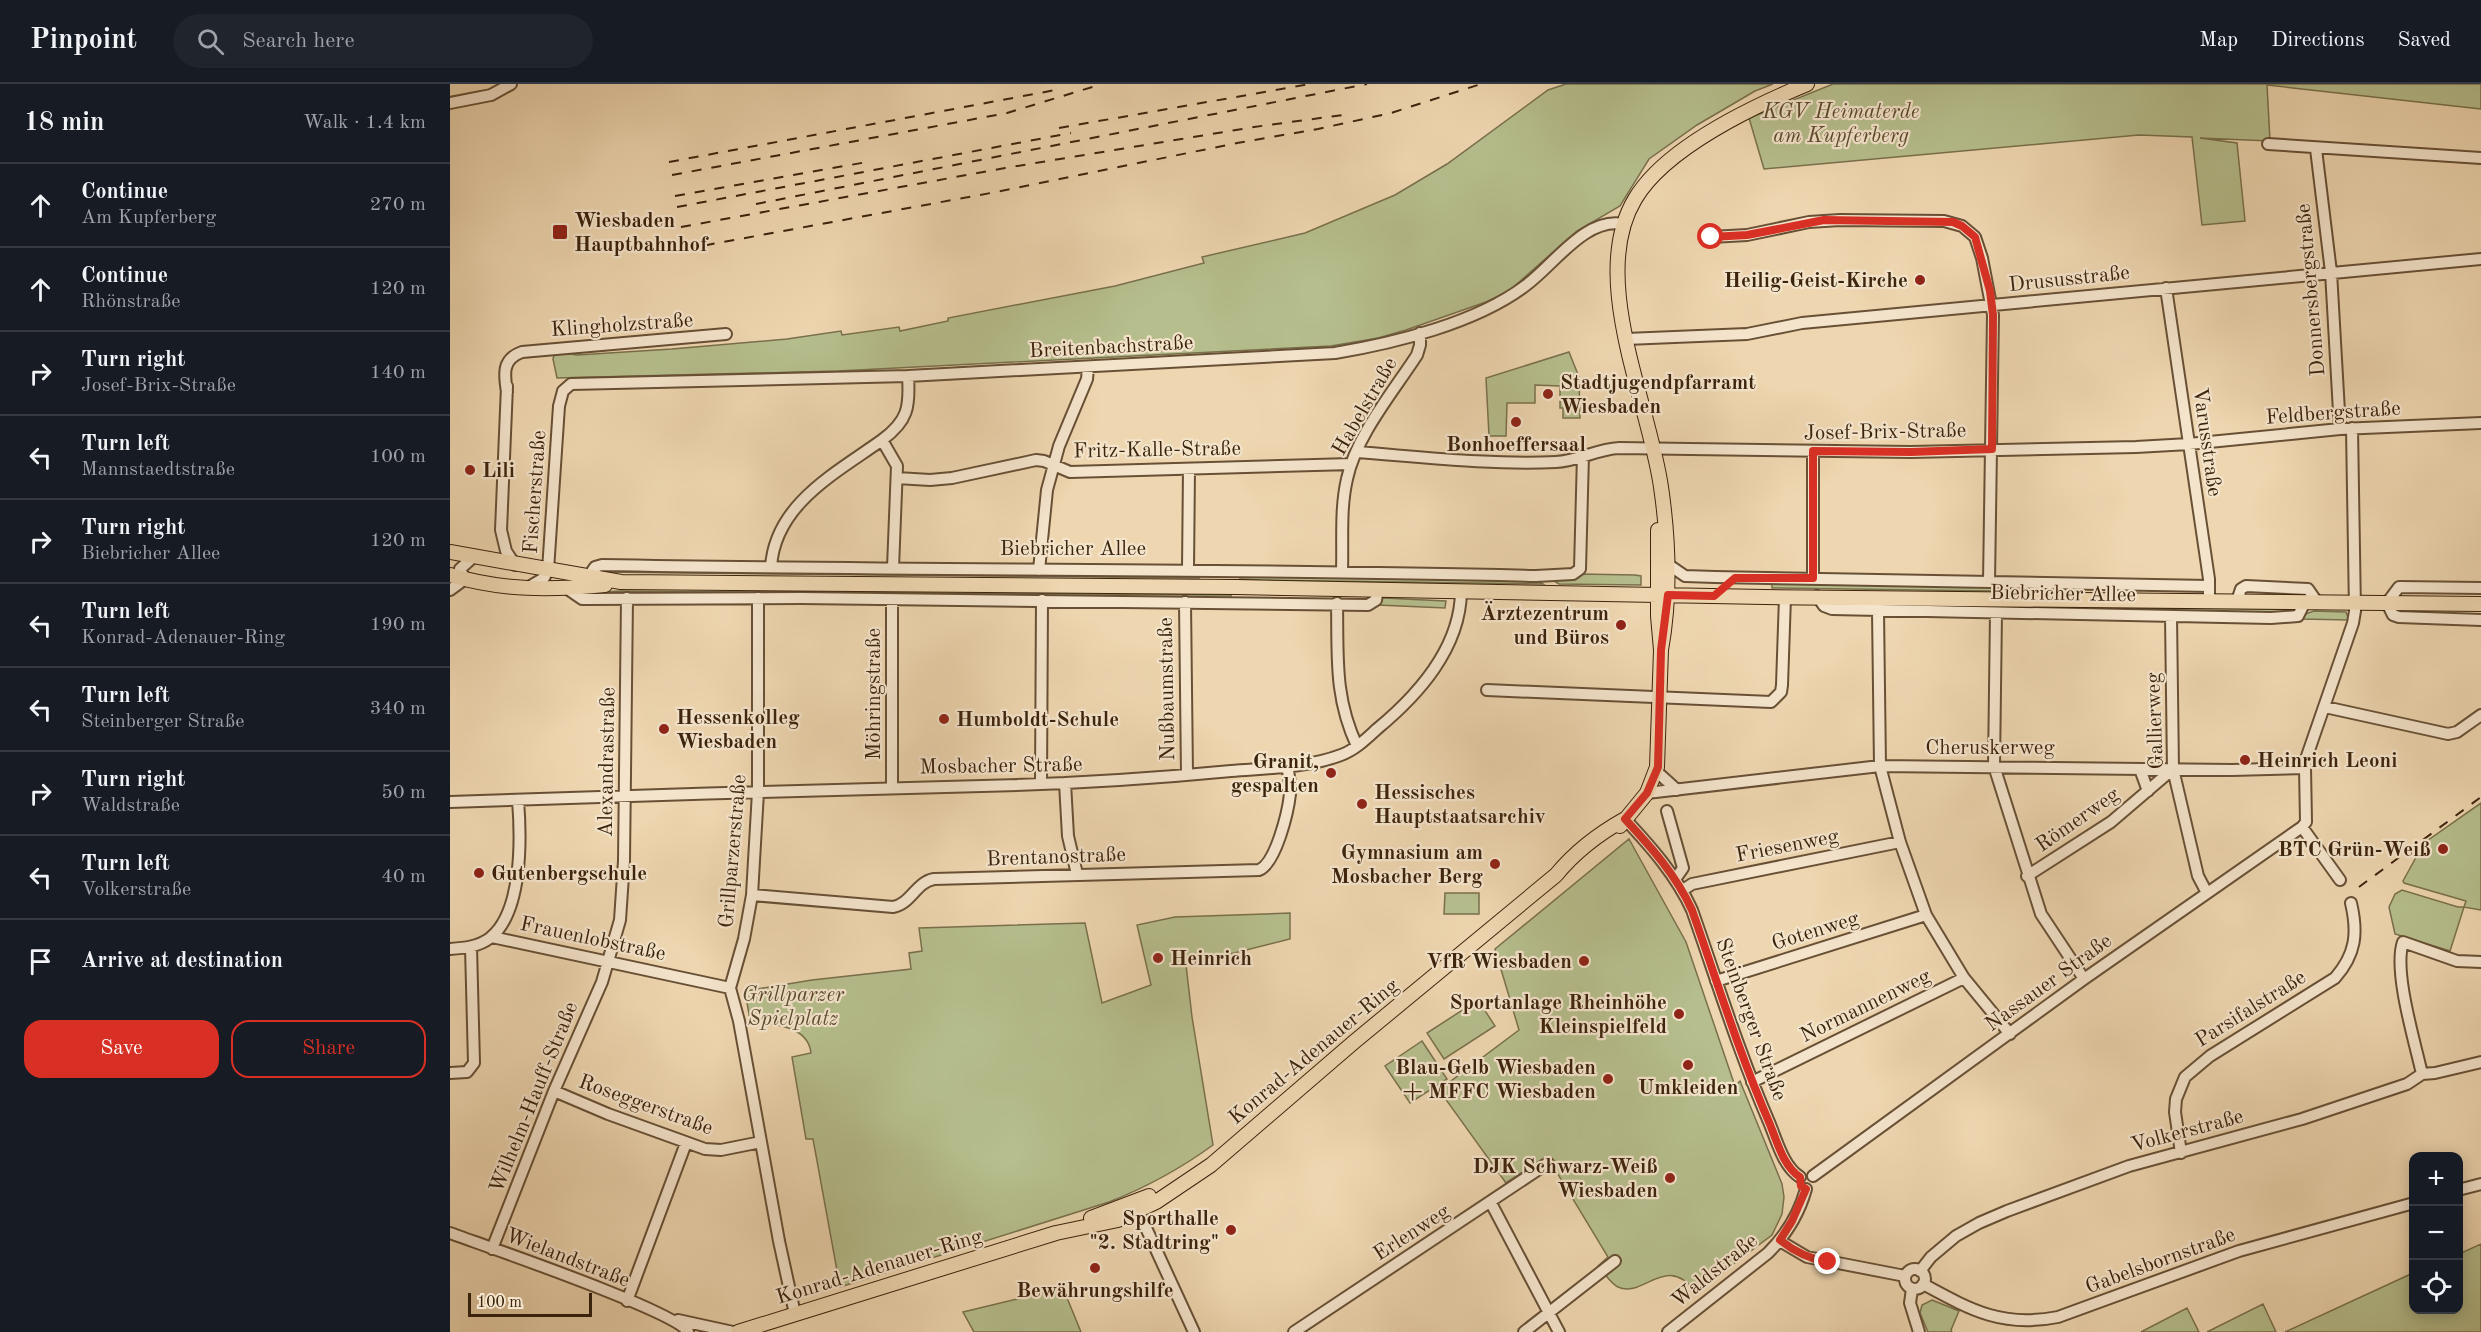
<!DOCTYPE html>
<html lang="en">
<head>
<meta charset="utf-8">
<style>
  body { margin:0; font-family:"Old Standard TT",serif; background:#20242c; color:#f1f3f6 }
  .controls { position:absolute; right:18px; bottom:18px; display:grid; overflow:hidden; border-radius:12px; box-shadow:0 3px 15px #0003 }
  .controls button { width:54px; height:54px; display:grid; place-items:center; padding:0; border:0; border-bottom:2px solid #363941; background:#171b24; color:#f1f3f6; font:30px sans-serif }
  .scale { position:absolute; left:18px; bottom:15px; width:124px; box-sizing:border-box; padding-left:6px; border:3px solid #3c230c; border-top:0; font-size:16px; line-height:21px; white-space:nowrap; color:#3c230c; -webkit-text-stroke:4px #f4e4cc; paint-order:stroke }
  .stop { position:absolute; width:18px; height:18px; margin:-14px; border:4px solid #d93025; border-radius:50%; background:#fff }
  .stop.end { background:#d93025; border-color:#fff; box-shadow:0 2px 6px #0008 }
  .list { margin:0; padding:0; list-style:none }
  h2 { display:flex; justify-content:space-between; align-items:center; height:78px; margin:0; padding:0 24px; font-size:26px }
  h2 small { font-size:20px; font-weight:400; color:#9ea1a6 }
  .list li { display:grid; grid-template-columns:39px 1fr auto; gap:18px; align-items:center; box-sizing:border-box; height:84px; padding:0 24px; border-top:2px solid #363941 }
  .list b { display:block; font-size:22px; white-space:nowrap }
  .list p { margin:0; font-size:20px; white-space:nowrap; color:#9ea1a6 }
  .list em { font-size:20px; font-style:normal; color:#9ea1a6 }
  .actions { display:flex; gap:12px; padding:18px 24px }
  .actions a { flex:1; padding:14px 0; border:2px solid #d93025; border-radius:18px; text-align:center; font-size:21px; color:#d93025 }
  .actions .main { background:#d93025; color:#fff }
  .icon { flex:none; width:33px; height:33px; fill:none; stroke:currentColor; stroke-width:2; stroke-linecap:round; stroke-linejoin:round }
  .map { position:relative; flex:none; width:2031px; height:1248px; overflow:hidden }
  header { display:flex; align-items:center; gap:36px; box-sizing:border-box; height:84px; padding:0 30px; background:#171b24; border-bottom:2px solid #363941 }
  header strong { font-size:28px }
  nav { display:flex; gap:33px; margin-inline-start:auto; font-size:21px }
  .search { width:420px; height:54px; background:#20242c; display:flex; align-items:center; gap:15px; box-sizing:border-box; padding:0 21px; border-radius:33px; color:#9ea1a6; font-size:22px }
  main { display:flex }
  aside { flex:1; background:#171b24 }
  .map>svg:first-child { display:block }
  .green { fill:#b6be8d; stroke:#79704c; stroke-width:1.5 }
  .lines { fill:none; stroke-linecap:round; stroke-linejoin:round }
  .minor-casing { stroke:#685035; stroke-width:14 }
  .major-casing { stroke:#3c230c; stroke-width:16 }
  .minor { stroke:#f4e4cc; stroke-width:10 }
  .major { stroke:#eed6b0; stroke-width:14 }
  .rail { stroke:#3c230c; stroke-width:2; stroke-dasharray:10 10; stroke-linecap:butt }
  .route { stroke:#d93025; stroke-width:8 }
  .poi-dot { fill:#8f2418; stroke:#f4e4cc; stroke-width:2 }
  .labels { text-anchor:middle; stroke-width:4.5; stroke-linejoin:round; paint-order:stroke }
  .park-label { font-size:21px; font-style:italic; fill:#5a4a2c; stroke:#f4e4cc }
  .poi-label { font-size:21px; font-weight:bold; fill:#3c230c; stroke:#f4e4cc; text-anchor:end }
  .street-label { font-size:21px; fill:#3c230c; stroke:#f4e4cc }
</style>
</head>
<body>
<header>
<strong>Pinpoint</strong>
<div class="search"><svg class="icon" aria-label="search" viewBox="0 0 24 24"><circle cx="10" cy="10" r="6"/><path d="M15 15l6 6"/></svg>Search here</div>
<nav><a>Map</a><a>Directions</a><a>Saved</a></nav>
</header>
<main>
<aside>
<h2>18 min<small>Walk · 1.4 km</small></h2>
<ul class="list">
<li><svg class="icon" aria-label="ahead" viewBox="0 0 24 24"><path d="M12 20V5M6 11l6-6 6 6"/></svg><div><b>Continue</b><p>Am Kupferberg</p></div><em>270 m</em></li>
<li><svg class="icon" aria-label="ahead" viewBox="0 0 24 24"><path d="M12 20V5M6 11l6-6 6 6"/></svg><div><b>Continue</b><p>Rhönstraße</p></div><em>120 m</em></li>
<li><svg class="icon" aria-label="right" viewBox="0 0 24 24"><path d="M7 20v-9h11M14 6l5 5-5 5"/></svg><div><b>Turn right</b><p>Josef-Brix-Straße</p></div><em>140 m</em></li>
<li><svg class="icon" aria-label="left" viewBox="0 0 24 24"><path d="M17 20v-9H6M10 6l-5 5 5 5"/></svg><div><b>Turn left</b><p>Mannstaedtstraße</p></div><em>100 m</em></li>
<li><svg class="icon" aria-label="right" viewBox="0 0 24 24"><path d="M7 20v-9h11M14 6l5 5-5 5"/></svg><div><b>Turn right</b><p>Biebricher Allee</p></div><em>120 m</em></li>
<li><svg class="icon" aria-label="left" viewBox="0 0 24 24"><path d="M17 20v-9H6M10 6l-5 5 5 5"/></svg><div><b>Turn left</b><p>Konrad-Adenauer-Ring</p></div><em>190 m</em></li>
<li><svg class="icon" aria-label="left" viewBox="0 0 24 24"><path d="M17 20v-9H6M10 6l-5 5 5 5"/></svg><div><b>Turn left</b><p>Steinberger Straße</p></div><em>340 m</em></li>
<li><svg class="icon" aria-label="right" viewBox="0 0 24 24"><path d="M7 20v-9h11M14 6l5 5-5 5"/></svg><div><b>Turn right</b><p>Waldstraße</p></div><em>50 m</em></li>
<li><svg class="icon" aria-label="left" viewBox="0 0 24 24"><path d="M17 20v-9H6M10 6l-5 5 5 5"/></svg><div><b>Turn left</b><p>Volkerstraße</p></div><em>40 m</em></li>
<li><svg class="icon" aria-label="arrive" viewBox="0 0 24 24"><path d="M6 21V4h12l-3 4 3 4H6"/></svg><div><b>Arrive at destination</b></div></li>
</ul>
<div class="actions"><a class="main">Save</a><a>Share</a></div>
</aside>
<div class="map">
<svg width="2031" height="1248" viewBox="0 0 2031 1248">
  <rect width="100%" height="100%" fill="#eed6b0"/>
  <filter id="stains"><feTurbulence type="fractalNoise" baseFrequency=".00333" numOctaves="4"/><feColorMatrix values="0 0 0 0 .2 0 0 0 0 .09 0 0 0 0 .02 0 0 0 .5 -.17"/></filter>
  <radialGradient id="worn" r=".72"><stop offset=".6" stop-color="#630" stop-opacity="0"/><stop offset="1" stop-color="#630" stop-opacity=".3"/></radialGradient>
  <!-- green -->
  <path class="green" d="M1116,0H1323L1305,7L1247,41L1199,75L1170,122L1127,147L1059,207L1036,218L956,246L928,254L881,262L388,287L107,294L103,275L104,271L116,269L127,271L222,265L337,255L391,247L392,251L449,243L450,247L498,237V234L665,202L754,179L752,173L855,149L945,111L997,80L1098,6Z
    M1383,0H2031V25L1817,1L1820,57L1750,54L1787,59L1795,137L1752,141L1742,53L1689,51L1314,85L1299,34Z
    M1119,268L1129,293L1130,334H1113V324H1110V302L1085,301V319H1057L1056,352H1039L1036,294Z
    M150,483L749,489V494L146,488Z
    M790,489L1085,495L1093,500L810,496L790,495Z
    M1131,490L1185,491L1191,492V501L1109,500L1099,494Z
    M1322,499L1566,502V506L1544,507L1322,504Z
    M170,507L781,511V516L130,513L129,509Z
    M933,514L996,517L995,524L928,521Z
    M1686,524L1848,525L1843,529L1686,528Z
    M1864,527L1896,528L1899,536L1852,535L1855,530Z
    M2031,719V826L2014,823L2000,867L1945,850L1939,823L1945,810L1952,806L2008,823H2014L2016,817L1954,799L1953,797L1974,759Z
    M1179,755L1236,858L1285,1002L1290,997L1332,1100L1334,1113L1332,1130L1322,1151L1246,1208C1215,1168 1194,1215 1168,1203C1160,1199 1154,1188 1148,1182L1158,1173L1097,1072L1056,1099L989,1006L1069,946L1045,865Z
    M995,809H1029V830H994Z
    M840,829V855L736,881L742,933L763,1061C730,1085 697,1103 659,1118L390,1203L363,1055H356L342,973L361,969C358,941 323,941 300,936L295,907L362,896L461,885L459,869L472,867L469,844L635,839L652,919L701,901L687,841L725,833Z
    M1028,916L1045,942L994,975L977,949Z
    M972,957L997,995L960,1019L935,982Z
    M2031,1160V1248H1835L1963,1189L1964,1226H2008L2009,1170Z
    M613,1204L631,1248H524L513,1228Z
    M1482,1216L1509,1227L1501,1246L1502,1248H1478L1470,1229L1472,1221Z
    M1813,1220L1826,1248H1757Z
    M1737,1224L1749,1248H1691Z"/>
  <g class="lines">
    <!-- minor casing -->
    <g class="minor-casing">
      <path id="minor" d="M0,19L41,11L61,0
        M1818,60L2031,74
        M1866,65L1881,188L1890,345
        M1261,153L1297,151L1359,138L1390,136L1494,137L1512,142L1525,153L1532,174L1543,231L1539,498
        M1716,204L1759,495V517
        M1176,255L1297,250L1352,239L2031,175
        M57,302L51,446L56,467L65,481
        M57,308C54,290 52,275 72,268L276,250
        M906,368C972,373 1040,381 1106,378C1128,377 1147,365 1169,364L1461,368L1686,363L1739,360L1890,345L2031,339
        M447,394L480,396L502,394L586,376L594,377L620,388L901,380
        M1219,481L1235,492L1265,493L1759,502
        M321,483C325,420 386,389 432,356
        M443,484L447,382L432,356C458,337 460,323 458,292
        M589,486L597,406L609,362L637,295L638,284
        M738,486L739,385
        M892,487C893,457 890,425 897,395C906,352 943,308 967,271L970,261V249
        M138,493L145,483L152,481C463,487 774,484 1086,492L1123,490L1130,485L1133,371
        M1363,494V367
        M77,504L94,494L98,486L109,322L113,307L121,300L458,292L885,269C945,259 1026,239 1075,202C1104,181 1135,133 1173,140
        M116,504L132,515L351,514L918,521L926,516L928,505
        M2031,504L1949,503L1937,519L1943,531L1949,533L2031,536
        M0,506L15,495L10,485L20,476
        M1367,512L1374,522L1382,525L1821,534L1848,532L1855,518
        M308,514V708L302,811L294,855L280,904L289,937L329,1157L345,1230
        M1787,517L1791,505L1796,502L1858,505L1867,518
        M735,518L737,691
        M887,519C888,572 884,613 907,662
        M1428,527L1430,682L1450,758L1476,831L1514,894L1560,950
        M1546,529L1544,682L1591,830L1634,895
        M1721,532L1723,685L1748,792L1757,809
        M1037,606L1321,618L1331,608L1332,601L1335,513
        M1875,623L1998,650L2007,648L2031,631
        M1690,685L1698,707
        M1206,687L1227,706
        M615,699L618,752L627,790
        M591,700L592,516
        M442,704V516
        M1197,709L1430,682L1782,686L1855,684
        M0,718C177,712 355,706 532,702C616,700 698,695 781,687C817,684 857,684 891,671C905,666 916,655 927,645C968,611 1010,565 1011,508
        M1217,727L1233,784L1226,794
        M1175,735C1201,763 1226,791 1242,826C1267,897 1289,969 1319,1038C1327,1057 1333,1082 1350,1093
        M1852,743L1890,796
        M1577,792L1661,738L1723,685
        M1233,806L1242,800L1450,758
        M302,811L443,823C461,820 466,798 484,795L809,786C826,779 838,728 840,710C841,700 839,691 837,682
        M42,853L280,904
        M0,865C14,864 28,863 40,854C73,828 71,753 68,716
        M1266,897L1476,831
        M0,989L17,988L24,979L21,863
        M1972,990C1965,958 1943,887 1953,858L2007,877L2031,878
        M1302,998L1514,894
        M104,1007L158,1030L255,1065L271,1066L311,1058
        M1731,1069L1725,1028L1726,1015L1735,993L1760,972L1885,894C1906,870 1908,849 1901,819
        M1363,1092L1634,895L1852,743L1856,738L1855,684L1857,672L1903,539L1905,527L1902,344
        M2008,1106L2031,1100
        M1041,1119L1109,1248
        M685,1120L744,1248
        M0,1149C35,1162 226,1227 238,1248
        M1330,1157L1357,1173L1455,1192
        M42,1165L104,1007L152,898L170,836L174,777L177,514
        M1455 1195a10 10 0 1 1 20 0a10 10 0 1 1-20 0Z
        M1470,1187L1481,1173L1506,1152L1529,1139L1557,1127L1679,1082L1852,1035L1957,1000L1972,990L1985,989L2031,978
        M1473,1200C1521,1226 1552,1244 1608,1233L1789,1167L1964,1119
        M1462,1205L1460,1219L1469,1248
        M177,1217L236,1059
        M228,1236L283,1248
        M844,1248L1098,1079
        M1074,1248L1165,1177
        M1218,1248L1318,1169C1336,1151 1349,1130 1356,1105"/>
    </g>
    <!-- major casing -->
    <g class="major-casing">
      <path id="major" d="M0,468L171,498L786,503L1315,513L2031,520
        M0,491C52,507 102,506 155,501
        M1211,566C1221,511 1219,458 1211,403C1199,318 1138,193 1185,115C1215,64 1304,22 1357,0
        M1170,742L1197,709L1207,683L1211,566L1208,532V446
        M641,1134L699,1112
        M288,1248L606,1149L668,1136L706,1118L761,1081L904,958L1106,791C1124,769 1150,749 1175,735"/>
    </g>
    <!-- minor -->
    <use href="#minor" class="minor"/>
    <!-- major -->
    <use href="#major" class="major"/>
    <!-- rail -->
    <path class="rail" d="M609,44L860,0
      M219,78L611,5
      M222,91L557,29L652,0
      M225,112L417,78
      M306,120L917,0
      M227,123L621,49
      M231,143L555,84L804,43L900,30
      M235,165L546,108L787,59L868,45L941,29L1031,0
      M1909,803L2031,713"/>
  </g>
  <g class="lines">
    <!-- route -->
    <path class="route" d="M1261,153L1297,151L1374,136L1503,138L1512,142L1525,153L1540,207L1543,231L1542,365L1461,368L1363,367V494H1285L1264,512L1218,511L1211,566L1208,683L1197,709L1175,735C1201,763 1226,791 1242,826C1267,897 1289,969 1319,1038C1327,1057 1333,1082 1350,1093L1351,1102L1356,1105L1342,1137L1330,1156C1345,1168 1359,1175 1378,1178"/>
  </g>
  <!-- markers -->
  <g class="poi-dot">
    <rect x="102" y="140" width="16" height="16" rx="3"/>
    <circle cx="1470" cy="196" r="6"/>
    <circle cx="1098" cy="310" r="6"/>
    <circle cx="1066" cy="338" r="6"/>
    <circle cx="20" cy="386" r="6"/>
    <circle cx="1171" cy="541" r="6"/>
    <circle cx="494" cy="635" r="6"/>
    <circle cx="214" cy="645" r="6"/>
    <circle cx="1795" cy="676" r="6"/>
    <circle cx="881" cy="689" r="6"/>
    <circle cx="912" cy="720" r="6"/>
    <circle cx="1993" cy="765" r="6"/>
    <circle cx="1045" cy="780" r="6"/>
    <circle cx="29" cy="789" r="6"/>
    <circle cx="708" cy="874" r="6"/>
    <circle cx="1134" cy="877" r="6"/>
    <circle cx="1229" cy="930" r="6"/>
    <circle cx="1238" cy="981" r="6"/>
    <circle cx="1158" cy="995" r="6"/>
    <circle cx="1220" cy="1094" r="6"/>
    <circle cx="781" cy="1146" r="6"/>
    <circle cx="645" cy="1184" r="6"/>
  </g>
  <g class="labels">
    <!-- park labels -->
    <g class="park-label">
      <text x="1391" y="34">KGV Heimaterde<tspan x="1391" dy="24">am Kupferberg</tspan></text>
      <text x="343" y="917">Grillparzer<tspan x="343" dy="24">Spielplatz</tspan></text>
    </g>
    <!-- poi labels -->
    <g class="poi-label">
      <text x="124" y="143" text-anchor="start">Wiesbaden<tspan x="124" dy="24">Hauptbahnhof</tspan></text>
      <text x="1458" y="203">Heilig-Geist-Kirche</text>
      <text x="1110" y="305" text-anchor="start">Stadtjugendpfarramt<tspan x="1110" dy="24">Wiesbaden</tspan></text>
      <text x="1066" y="367" text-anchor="middle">Bonhoeffersaal</text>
      <text x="32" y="393" text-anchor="start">Lili</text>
      <text x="1159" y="536">Ärztezentrum<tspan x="1159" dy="24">und Büros</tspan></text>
      <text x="226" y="640" text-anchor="start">Hessenkolleg<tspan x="226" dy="24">Wiesbaden</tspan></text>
      <text x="506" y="642" text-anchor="start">Humboldt-Schule</text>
      <text x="1807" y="683" text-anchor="start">Heinrich Leoni</text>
      <text x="869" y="684">Granit,<tspan x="869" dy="24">gespalten</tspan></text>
      <text x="924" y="715" text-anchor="start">Hessisches<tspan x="924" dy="24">Hauptstaatsarchiv</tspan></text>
      <text x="1981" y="772">BTC Grün-Weiß</text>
      <text x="1033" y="775">Gymnasium am<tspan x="1033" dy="24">Mosbacher Berg</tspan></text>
      <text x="41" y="796" text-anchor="start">Gutenbergschule</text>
      <text x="720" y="881" text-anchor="start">Heinrich</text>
      <text x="1122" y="884">VfR Wiesbaden</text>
      <text x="1217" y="925">Sportanlage Rheinhöhe<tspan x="1217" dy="24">Kleinspielfeld</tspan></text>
      <text x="1146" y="990">Blau-Gelb Wiesbaden<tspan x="1146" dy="24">+ MFFC Wiesbaden</tspan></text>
      <text x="1238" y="1010" text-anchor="middle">Umkleiden</text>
      <text x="1208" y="1089">DJK Schwarz-Weiß<tspan x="1208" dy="24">Wiesbaden</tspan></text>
      <text x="769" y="1141">Sporthalle<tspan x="769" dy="24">"2. Stadtring"</tspan></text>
      <text x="645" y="1213" text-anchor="middle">Bewährungshilfe</text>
    </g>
    <!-- street labels -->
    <g class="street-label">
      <text transform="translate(1619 194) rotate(-6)" y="7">Drususstraße</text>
      <text transform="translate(1860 206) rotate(-95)" y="7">Donnersbergstraße</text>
      <text transform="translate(172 240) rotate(-4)" y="7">Klingholzstraße</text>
      <text transform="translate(661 262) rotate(-3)" y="7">Breitenbachstraße</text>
      <text transform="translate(914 322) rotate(-60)" y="7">Habelstraße</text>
      <text transform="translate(1883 328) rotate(-4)" y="7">Feldbergstraße</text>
      <text transform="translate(1435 347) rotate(-1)" y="7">Josef-Brix-Straße</text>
      <text transform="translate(1758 358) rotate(82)" y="7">Varusstraße</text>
      <text transform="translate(707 365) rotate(-1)" y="7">Fritz-Kalle-Straße</text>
      <text transform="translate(84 408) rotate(-86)" y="7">Fischerstraße</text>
      <text x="623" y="471">Biebricher Allee</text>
      <text transform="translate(1613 509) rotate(1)" y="7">Biebricher Allee</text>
      <text transform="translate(716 605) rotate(-91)" y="7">Nußbaumstraße</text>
      <text transform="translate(423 610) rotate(-90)" y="7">Möhringstraße</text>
      <text transform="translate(1704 637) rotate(-92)" y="7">Gallierweg</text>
      <text x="1540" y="670">Cheruskerweg</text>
      <text transform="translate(156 678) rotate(-89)" y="7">Alexandrastraße</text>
      <text transform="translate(551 681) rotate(-1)" y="7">Mosbacher Straße</text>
      <text transform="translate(1627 735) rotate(-35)" y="7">Römerweg</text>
      <text transform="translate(1337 761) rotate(-11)" y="7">Friesenweg</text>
      <text transform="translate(282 767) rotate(-85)" y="7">Grillparzerstraße</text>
      <text transform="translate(606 772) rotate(-2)" y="7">Brentanostraße</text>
      <text transform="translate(1365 846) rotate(-17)" y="7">Gotenweg</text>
      <text transform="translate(143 854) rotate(12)" y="7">Frauenlobstraße</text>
      <text transform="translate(1598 898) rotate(-36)" y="7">Nassauer Straße</text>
      <text transform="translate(1415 921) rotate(-26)" y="7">Normannenweg</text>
      <text transform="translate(1800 924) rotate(-32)" y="7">Parsifalstraße</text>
      <text transform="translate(1302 935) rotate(70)" y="7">Steinberger Straße</text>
      <text transform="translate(863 967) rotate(-40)" y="7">Konrad-Adenauer-Ring</text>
      <text transform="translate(83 1013) rotate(-68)" y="7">Wilhelm-Hauff-Straße</text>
      <text transform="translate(196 1020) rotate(20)" y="7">Roseggerstraße</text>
      <text transform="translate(1737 1046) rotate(-15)" y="7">Volkerstraße</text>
      <text transform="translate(961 1148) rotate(-33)" y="7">Erlenweg</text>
      <text transform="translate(118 1173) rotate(21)" y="7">Wielandstraße</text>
      <text transform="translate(1710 1176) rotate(-20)" y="7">Gabelsbornstraße</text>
      <text transform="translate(429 1182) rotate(-17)" y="7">Konrad-Adenauer-Ring</text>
      <text transform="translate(1264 1186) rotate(-39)" y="7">Waldstraße</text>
    </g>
  </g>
  <rect width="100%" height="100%" filter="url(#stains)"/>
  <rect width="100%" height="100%" fill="url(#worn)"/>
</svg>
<div class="controls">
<button>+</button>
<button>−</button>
<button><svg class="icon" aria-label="locate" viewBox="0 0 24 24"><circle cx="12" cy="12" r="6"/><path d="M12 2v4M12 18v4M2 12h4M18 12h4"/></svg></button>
</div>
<div class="scale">100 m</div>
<div class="stop" style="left:1261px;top:153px"></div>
<div class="stop end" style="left:1378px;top:1178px"></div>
</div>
</main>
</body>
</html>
